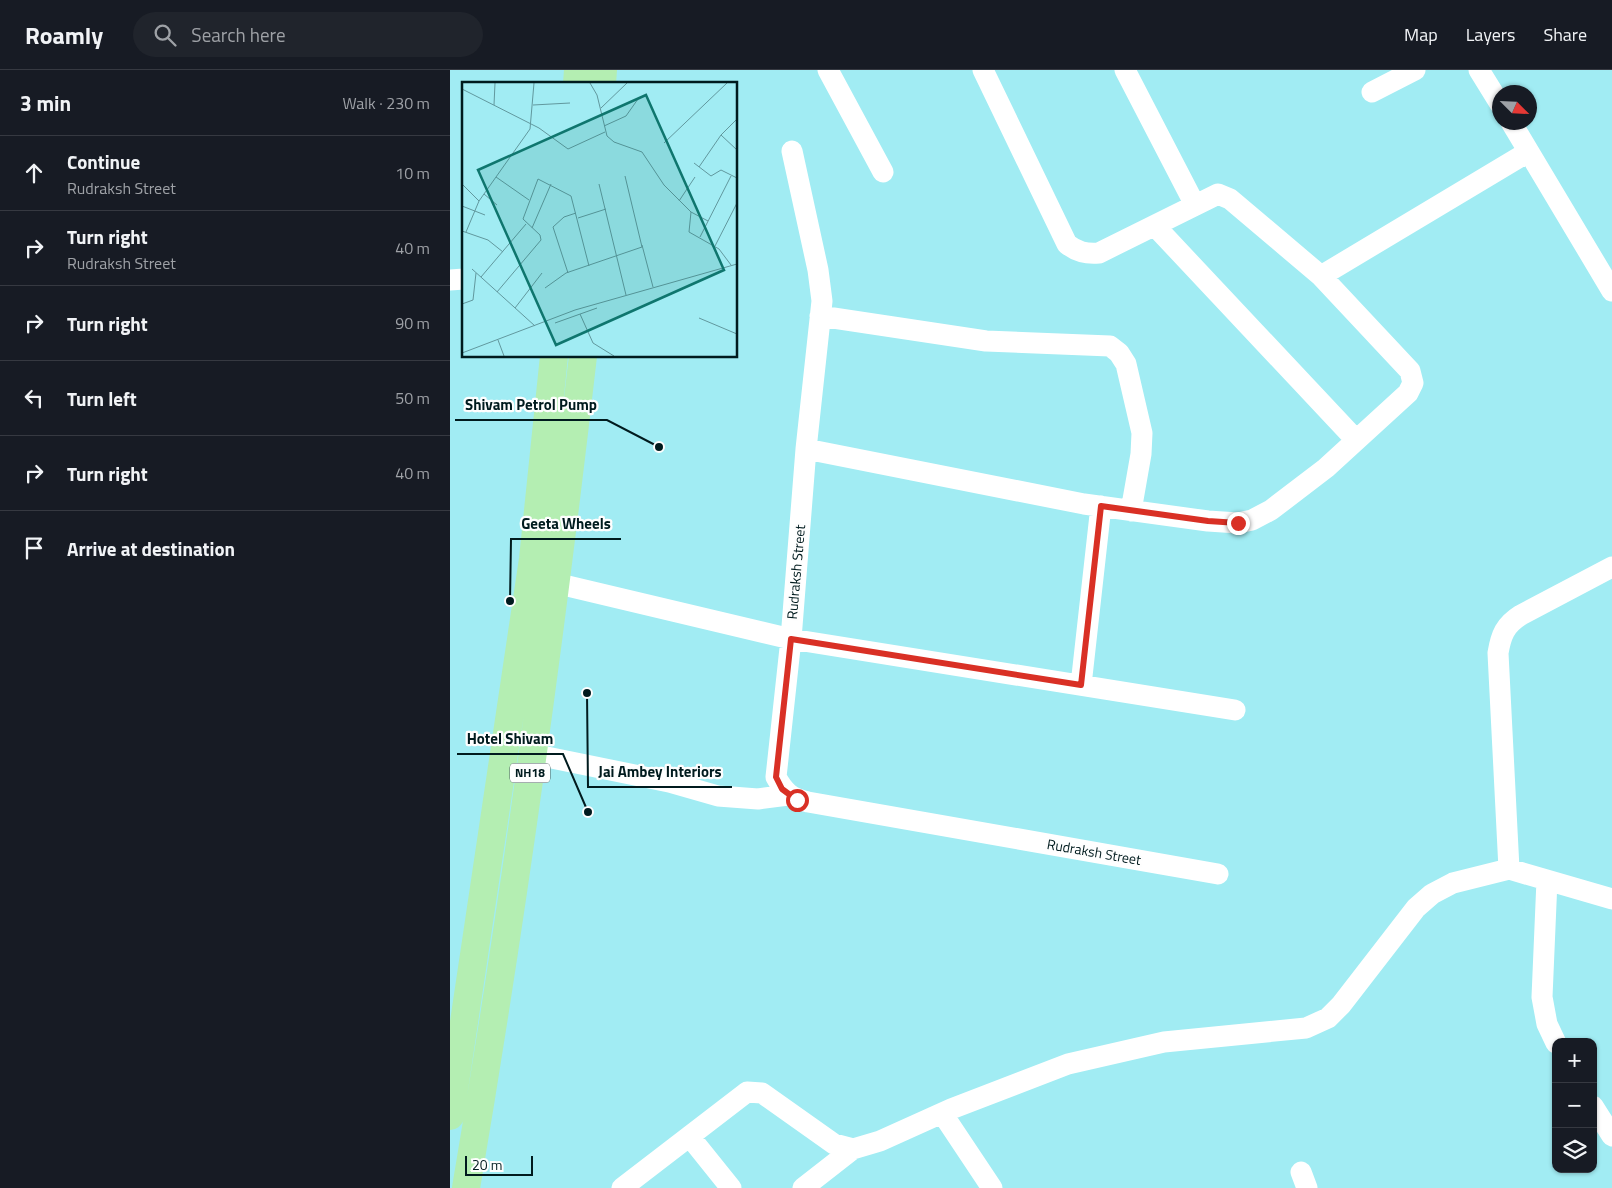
<!DOCTYPE html>
<html lang="en">
<head>
<meta charset="utf-8">
<style>
  body { margin:0; font-family:"Titillium Web",sans-serif; background:#20242c; color:#f1f3f6 }
  .controls { position:absolute; right:15px; bottom:15px; display:grid; overflow:hidden; border-radius:10px; box-shadow:0 1px 4px #0004 }
  .controls button { width:45px; height:45px; display:grid; place-items:center; padding:0; border:0; border-bottom:1px solid #363941; background:#171b24; color:#f1f3f6; font:25px sans-serif }
  .compass { position:absolute; left:1042px; top:15px; width:45px; height:45px; border-radius:50%; background:#171b24; box-shadow:0 1px 4px #0004; rotate:114deg }
  .scale { position:absolute; left:15px; bottom:12px; width:68px; box-sizing:border-box; padding-left:5px; border:2px solid #001b1e; border-top:0; font-size:14px; line-height:18px; white-space:nowrap; color:#001b1e; -webkit-text-stroke:4px #fefefe; paint-order:stroke }
  .stop { position:absolute; width:15px; height:15px; margin:-11px; border:4px solid #d93025; border-radius:50%; background:#fff }
  .stop.end { background:#d93025; border-color:#fff; box-shadow:0 1px 5px #0008 }
  .list { margin:0; padding:0; list-style:none }
  h2 { display:flex; justify-content:space-between; align-items:center; height:65px; margin:0; padding:0 20px; font-size:21px }
  h2 small { font-size:16px; font-weight:400; color:#9ea1a6 }
  .list li { display:grid; grid-template-columns:32px 1fr auto; gap:15px; align-items:center; box-sizing:border-box; height:75px; padding:0 20px; border-top:1px solid #363941 }
  .list b { display:block; font-size:19px; white-space:nowrap }
  .list p { margin:0; font-size:16px; white-space:nowrap; color:#9ea1a6 }
  .list em { font-size:16px; font-style:normal; color:#9ea1a6 }
  .icon { flex:none; width:28px; height:28px; fill:none; stroke:currentColor; stroke-width:2; stroke-linecap:round; stroke-linejoin:round }
  .map { position:relative; flex:none; width:1162px; height:1118px; overflow:hidden }
  header { display:flex; align-items:center; gap:30px; box-sizing:border-box; height:70px; padding:0 25px; background:#171b24; border-bottom:1px solid #363941 }
  header strong { font-size:24px }
  nav { display:flex; gap:28px; margin-inline-start:auto; font-size:18px }
  .search { width:350px; height:45px; background:#20242c; display:flex; align-items:center; gap:12px; box-sizing:border-box; padding:0 18px; border-radius:28px; color:#9ea1a6; font-size:19px }
  main { display:flex }
  aside { flex:1; background:#171b24 }
  .map>svg:first-child { display:block }
  .lines { fill:none; stroke-linecap:round; stroke-linejoin:round }
  .minor { stroke:#fff; stroke-width:21 }
  .trunk { stroke:#b4eeb2; stroke-width:28 }
  .route { stroke:#d93025; stroke-width:6 }
  .labels { text-anchor:middle; stroke-width:4.5; stroke-linejoin:round; paint-order:stroke }
  .shield { fill:#fefefe; stroke:#4c5f61; stroke-width:1 }
  .shield-label { font-size:12px; font-weight:bold; fill:#001b1e }
  .street-label { font-size:14px; fill:#001b1e; stroke:#fefefe }
  .inset-road { fill:none; stroke:#61989e; stroke-width:1 }
  .view { fill:#0f766e; fill-opacity:0.15; stroke:#0f766e; stroke-width:2.5 }
  .inset-edge { fill:none; stroke:#001b1e; stroke-width:2.5 }
  .leader { fill:none; stroke:#001b1e; stroke-width:2 }
  .callout-dot { fill:#001b1e; stroke:#fefefe; stroke-width:2 }
  .callout-label { font-size:15px; text-anchor:middle; font-weight:bold; fill:#001b1e; stroke:#fefefe; stroke-width:4.5; stroke-linejoin:round; paint-order:stroke }
</style>
</head>
<body>
<header>
<strong>Roamly</strong>
<div class="search"><svg class="icon" aria-label="search" viewBox="0 0 24 24"><circle cx="10" cy="10" r="6"/><path d="M15 15l6 6"/></svg>Search here</div>
<nav><a>Map</a><a>Layers</a><a>Share</a></nav>
</header>
<main>
<aside>
<h2>3 min<small>Walk · 230 m</small></h2>
<ul class="list">
<li><svg class="icon" aria-label="ahead" viewBox="0 0 24 24"><path d="M12 20V5M6 11l6-6 6 6"/></svg><div><b>Continue</b><p>Rudraksh Street</p></div><em>10 m</em></li>
<li><svg class="icon" aria-label="right" viewBox="0 0 24 24"><path d="M7 20v-9h11M14 6l5 5-5 5"/></svg><div><b>Turn right</b><p>Rudraksh Street</p></div><em>40 m</em></li>
<li><svg class="icon" aria-label="right" viewBox="0 0 24 24"><path d="M7 20v-9h11M14 6l5 5-5 5"/></svg><div><b>Turn right</b></div><em>90 m</em></li>
<li><svg class="icon" aria-label="left" viewBox="0 0 24 24"><path d="M17 20v-9H6M10 6l-5 5 5 5"/></svg><div><b>Turn left</b></div><em>50 m</em></li>
<li><svg class="icon" aria-label="right" viewBox="0 0 24 24"><path d="M7 20v-9h11M14 6l5 5-5 5"/></svg><div><b>Turn right</b></div><em>40 m</em></li>
<li><svg class="icon" aria-label="arrive" viewBox="0 0 24 24"><path d="M6 21V4h12l-3 4 3 4H6"/></svg><div><b>Arrive at destination</b></div></li>
</ul>
</aside>
<div class="map">
<svg width="1162" height="1118" viewBox="0 0 1162 1118">
  <rect width="100%" height="100%" fill="#a1ecf3"/>
  <g class="lines">
    <!-- minor -->
    <path class="minor" d="M378,0L433,102
      M675,0L745,135
      M1029,0L1050,34
      M922,22L965,0
      M1061,52L1162,221
      M342,81L368,200L372,231L356,379L341,569L326,707C334,722 341,728 358,732L768,804
      M705,156L906,370
      M871,206L1078,82
      M0,210L14,209
      M370,246L536,271L660,276L669,283L676,294L692,363L691,384L681,441
      M356,379L634,434L758,451L788,453L802,450L821,440L876,398L958,323L963,313L960,301L871,206L780,129L768,124L649,183C636,184 627,182 617,174L533,0
      M105,513L341,569L785,640
      M631,615L651,436
      M82,684L219,712L268,726L308,729L338,725
      M1059,799L1048,583C1051,565 1055,555 1071,545L1162,497
      M1097,810L1092,927L1097,954L1106,973
      M1143,1036L1162,1066
      M492,1043L542,1118
      M240,1067L281,1118
      M851,1102L857,1118
      M172,1118L297,1022L312,1023L384,1074L403,1079L430,1071L501,1039L618,994L714,972L856,958L878,948L891,935L966,838L982,824L1003,813L1059,799L1162,829
      M353,1118L403,1079"/>
    <!-- trunk -->
    <path class="trunk" d="M127,14L128,0
      M152,14L153,0
      M0,1046L83,489L104,286
      M16,1118C63,842 101,564 133,286"/>
  </g>
  <g class="lines">
    <!-- route -->
    <path class="route" d="M347,730L332,719L326,707L341,569L631,615L651,436L758,451L788,453"/>
  </g>
  <g class="labels">
    <!-- shield labels -->
    <rect class="shield" x="60" y="693.5" width="40" height="19" rx="4"/>
    <g class="shield-label">
      <text x="80" y="707">NH18</text>
    </g>
    <!-- street labels -->
    <g class="street-label">
      <text transform="translate(346 502) rotate(-85)" y="5">Rudraksh Street</text>
      <text transform="translate(644 782) rotate(10)" y="5">Rudraksh Street</text>
    </g>
  </g>
  <!-- overview -->
  <g transform="translate(12 12)">
    <rect width="275" height="275" fill="#a1ecf3"/>
    <path class="inset-road" d="M128,1L135,13L145,54L152,60L180,70L202,103L229,130L227,150L257,167L269,183M0,7L77,46L106,67L143,50M32,23L33,1M71,23L108,21M139,26L165,1M142,44L164,34L176,17M259,53L275,68M202,61L265,1M232,81L249,94L259,88L275,96M237,85L259,53L275,37M34,95L67,118M0,102L17,119M137,102L164,213M22,112L35,123M217,119L233,95M0,124L23,133M229,130L246,139M116,136L144,127M70,146L89,102M0,149L26,158L41,170M4,150L17,119L68,47L72,1M238,155L269,94M180,163L191,205M253,164L275,121M10,187L73,244M106,191L91,145L102,135L114,131M19,195L64,142M83,206L104,191L180,165L163,94M35,210L79,158L78,153L61,137L76,97L109,114L127,184M0,222L11,218L14,191M53,226L80,191M118,232L131,261L152,274M237,236L275,252M93,241L135,226M36,258L42,274M0,271L113,228L275,182"/>
    <path class="view" d="M184,13L262,188L94,263L16,88Z"/>
    <rect width="275" height="275" class="inset-edge"/>
  </g>
  <!-- callouts -->
  <path class="leader" d="M209 377L157 350H5M60 531L61 469H171M138 742L113 684H7M137 623L138 717H282"/>
  <g class="callout-dot">
    <circle cx="209" cy="377" r="5"/>
    <circle cx="60" cy="531" r="5"/>
    <circle cx="138" cy="742" r="5"/>
    <circle cx="137" cy="623" r="5"/>
  </g>
  <g class="callout-label">
    <text x="81" y="340">Shivam Petrol Pump</text>
    <text x="116" y="459">Geeta Wheels</text>
    <text x="60" y="674">Hotel Shivam</text>
    <text x="210" y="707">Jai Ambey Interiors</text>
  </g>
</svg>
<div class="controls">
<button>+</button>
<button>−</button>
<button><svg class="icon" aria-label="layers" viewBox="0 0 24 24"><path d="M12 4l9 5-9 5-9-5zM3 14l9 5 9-5"/></svg></button>
</div>
<svg class="compass" viewBox="-18 -18 36 36"><path d="M0-13l5 13h-10z" fill="#e53935"/><path d="M0 13l5-13h-10z" fill="#9ea1a6"/></svg>
<div class="scale">20 m</div>
<div class="stop" style="left:347px;top:730px"></div>
<div class="stop end" style="left:788px;top:453px"></div>
</div>
</main>
</body>
</html>
